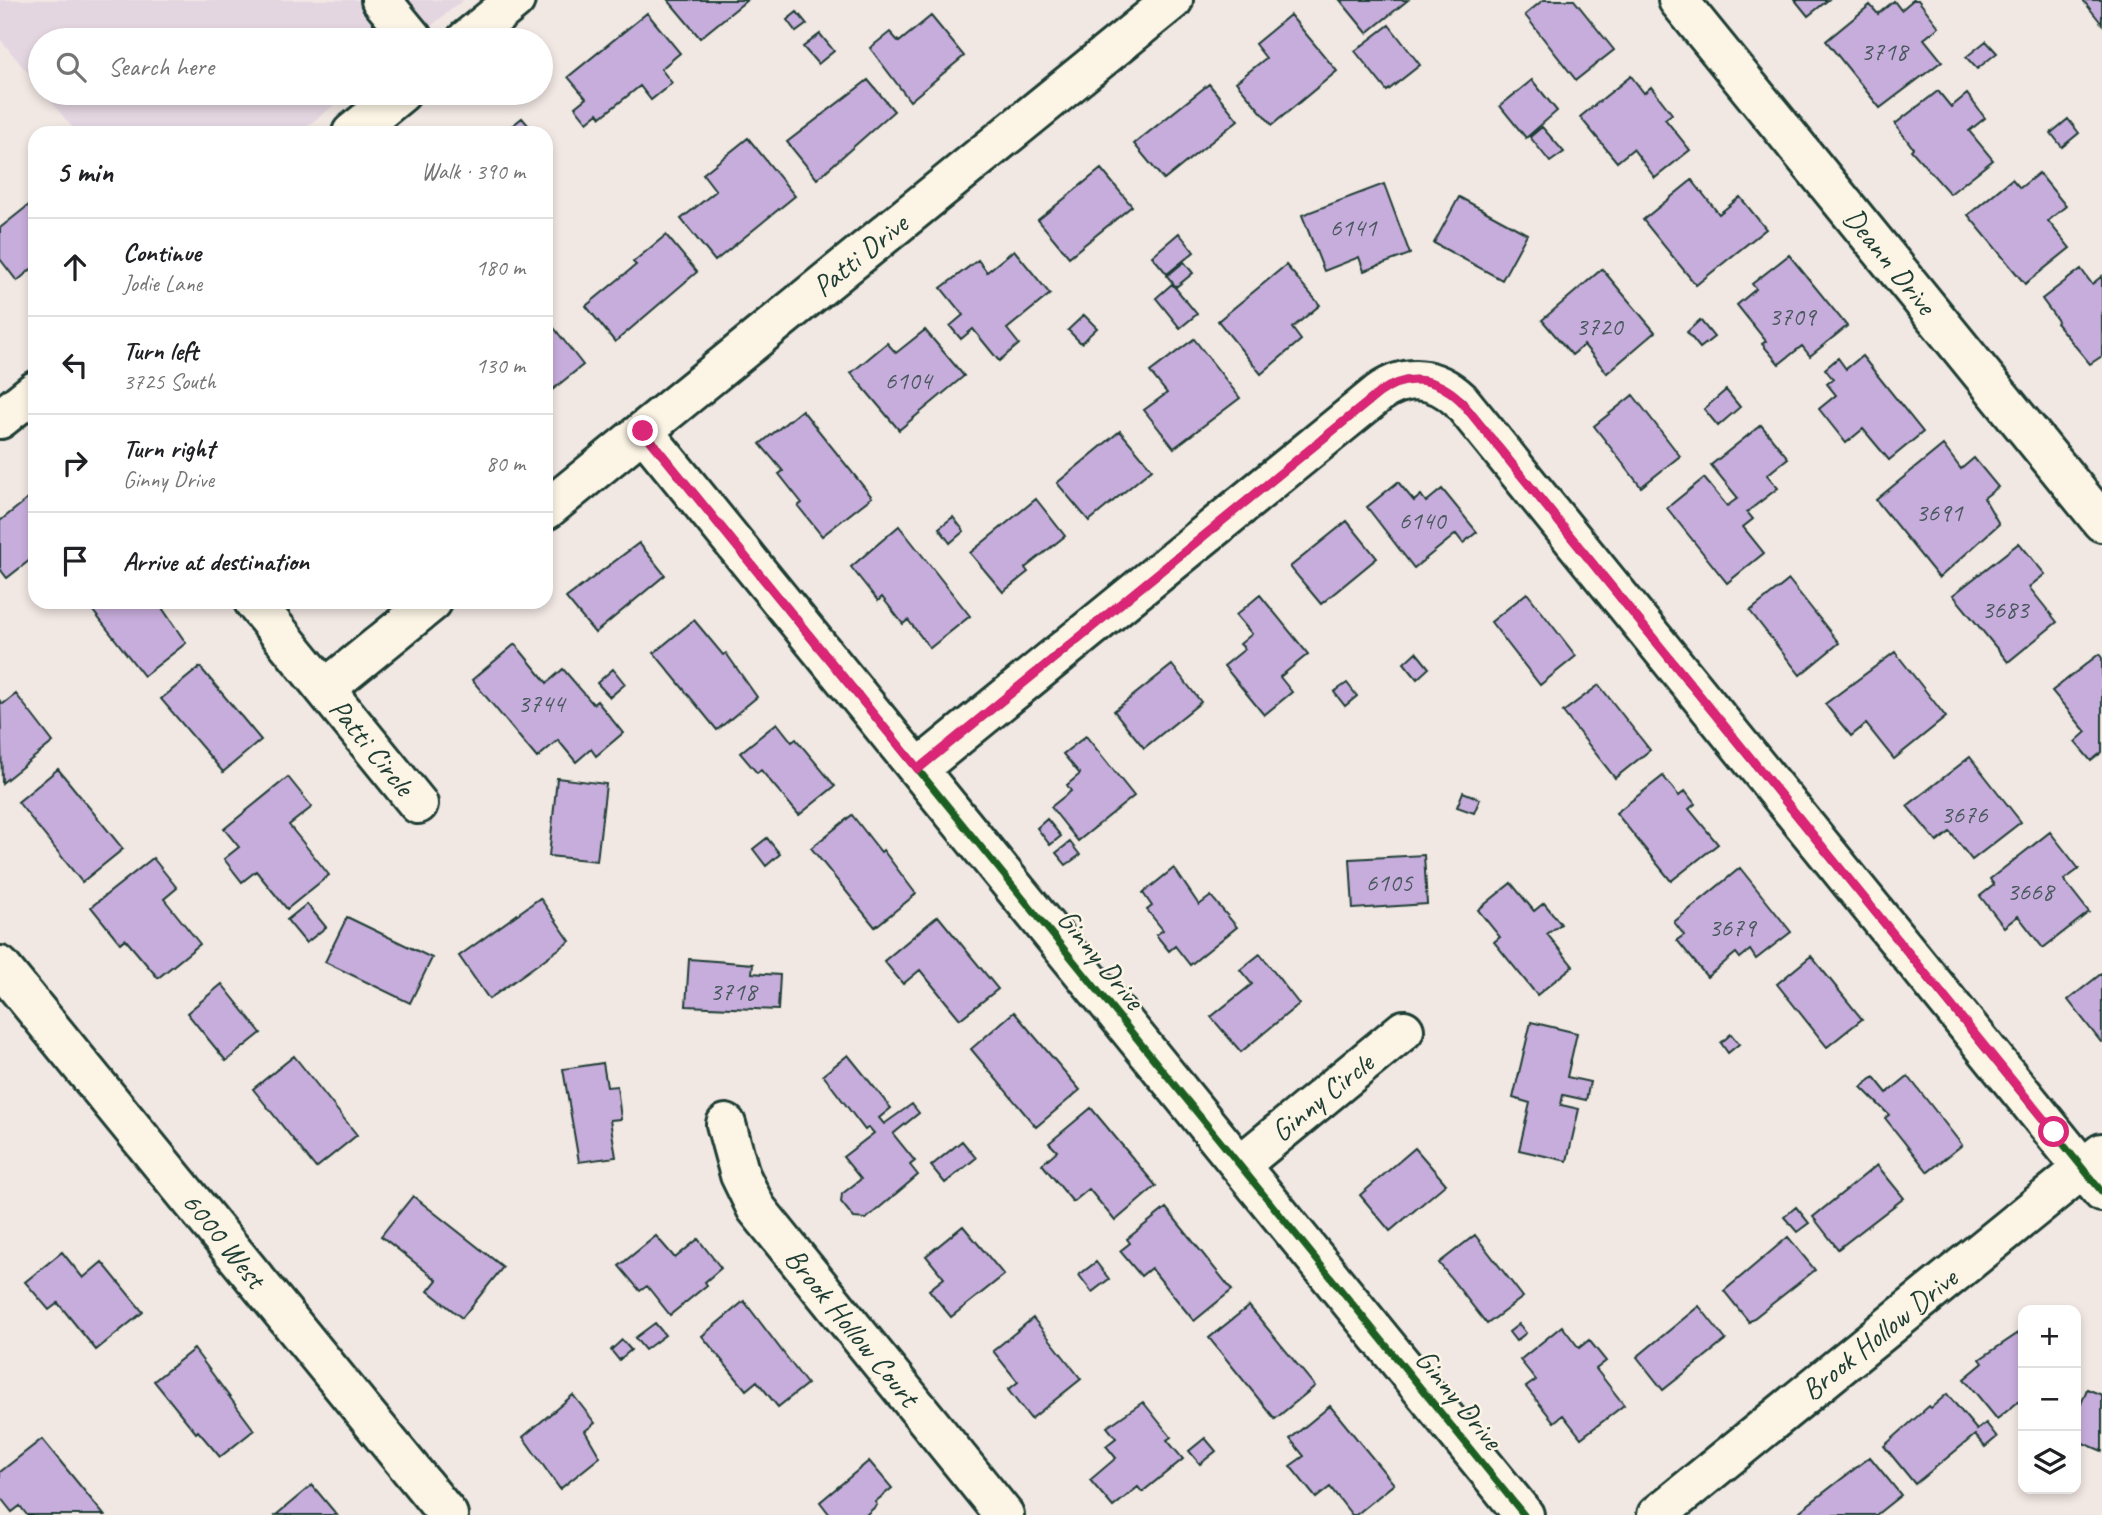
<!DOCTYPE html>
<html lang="en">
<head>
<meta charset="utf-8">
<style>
  body { margin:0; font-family:Caveat,sans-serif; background:#f6f6f6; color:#202124 }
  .controls { position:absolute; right:21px; bottom:21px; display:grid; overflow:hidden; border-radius:14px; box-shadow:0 4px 10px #0003 }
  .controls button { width:63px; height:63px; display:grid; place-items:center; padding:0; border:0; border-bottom:2px solid #e0e0e0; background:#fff; color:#202124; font:35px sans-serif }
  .stop { position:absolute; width:21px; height:21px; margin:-16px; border:5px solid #db2777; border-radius:50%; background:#fff }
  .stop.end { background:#db2777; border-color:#fff; box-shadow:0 2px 7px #0008 }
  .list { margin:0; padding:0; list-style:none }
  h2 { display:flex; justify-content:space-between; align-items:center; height:91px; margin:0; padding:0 28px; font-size:30px }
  h2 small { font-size:23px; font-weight:400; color:#757577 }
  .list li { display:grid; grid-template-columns:46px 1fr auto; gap:21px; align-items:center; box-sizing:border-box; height:98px; padding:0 28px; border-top:2px solid #e0e0e0 }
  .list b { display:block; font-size:26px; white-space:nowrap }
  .list p { margin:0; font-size:23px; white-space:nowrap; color:#757577 }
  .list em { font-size:23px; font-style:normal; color:#757577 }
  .icon { flex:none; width:38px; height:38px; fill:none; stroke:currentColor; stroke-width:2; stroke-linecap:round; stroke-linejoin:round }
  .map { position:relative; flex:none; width:2102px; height:1515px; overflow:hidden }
  .search { position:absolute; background:#fff; box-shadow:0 4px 10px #0003; left:28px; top:28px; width:525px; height:77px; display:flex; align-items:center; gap:18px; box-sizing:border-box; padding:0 24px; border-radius:38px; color:#757577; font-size:26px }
  .panel { position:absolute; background:#fff; box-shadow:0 4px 10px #0003; left:28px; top:126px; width:525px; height:483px; border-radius:21px }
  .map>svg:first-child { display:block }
  .built { fill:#e4d6e1 }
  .building { fill:#c7addc; stroke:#1f3d34; stroke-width:2 }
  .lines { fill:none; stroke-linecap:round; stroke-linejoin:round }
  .minor-casing { stroke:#1f3d34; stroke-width:44 }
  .minor { stroke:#fcf5e5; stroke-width:38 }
  .cycleway-casing { stroke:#fcf5e5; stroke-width:11 }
  .cycleway { stroke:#1b5e20; stroke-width:7 }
  .route { stroke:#db2777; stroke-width:9 }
  .labels { text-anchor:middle; stroke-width:5; stroke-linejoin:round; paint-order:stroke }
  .number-label { font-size:26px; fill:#49595e }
  .street-label { font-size:30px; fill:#1f3d34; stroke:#fcf5e5 }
</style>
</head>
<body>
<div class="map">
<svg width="2102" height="1515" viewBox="0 0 2102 1515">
  <rect width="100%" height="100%" fill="#f1e7e3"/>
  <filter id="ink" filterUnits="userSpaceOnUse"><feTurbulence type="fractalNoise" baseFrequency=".0143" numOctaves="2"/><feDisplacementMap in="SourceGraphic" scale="14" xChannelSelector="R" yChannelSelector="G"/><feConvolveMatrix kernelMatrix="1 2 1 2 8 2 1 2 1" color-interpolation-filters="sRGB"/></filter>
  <g filter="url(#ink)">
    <!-- built -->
    <path class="built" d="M0,0H463L414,40H40V88L0,39Z
      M44,93H349L299,133H77Z"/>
    <!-- building -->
    <path class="building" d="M668,0H747L700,38Z
      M1340,0H1408L1367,33Z
      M1543,0H1574L1614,50L1576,80L1525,15Z
      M1795,0H1828L1808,16Z
      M1913,0H1918L1939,27L1924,39L1942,61L1880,108L1826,41L1870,5L1878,14L1894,1L1901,10Z
      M2083,0H2102V24Z
      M797,12L807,24L796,32L787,20Z
      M647,13L680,53L661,69L672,83L651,100L640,86L601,117L598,113L587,122L575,107L586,98L568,77Z
      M1290,15L1337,71L1272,125L1236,82L1266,58L1255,44Z
      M931,16L964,56L910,101L870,48L890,32L899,42Z
      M1389,25L1420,65L1387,91L1355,51Z
      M820,34L834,51L818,64L803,47Z
      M1986,41L1997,53L1977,69L1966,57Z
      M1631,76L1644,93L1651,87L1672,114L1665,119L1690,150L1655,178L1633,149L1617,162L1580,117Z
      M868,80L894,111L817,179L787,142Z
      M1532,80L1557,111L1526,138L1500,106Z
      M1209,84L1238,120L1164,180L1134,144Z
      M1938,91L1951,107L1967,94L1985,118L1969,131L1993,160L1950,194L1911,150L1913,148L1895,124Z
      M522,118L535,133H503Z
      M2068,119L2079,133L2062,147L2051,133Z
      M1542,127L1564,152L1550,162L1530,137Z
      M748,138L795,196L715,261L681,219L716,191L703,174Z
      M1101,169L1132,206L1069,257L1038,220Z
      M2039,173L2066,206L2048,221L2070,248L2025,284L1968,215L2012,179L2020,188Z
      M1692,180L1719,214L1740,197L1766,229L1696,285L1643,220Z
      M1384,184L1410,254L1364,271L1359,257L1324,271L1302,215Z
      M1459,197L1527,234L1502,280L1434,243Z
      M35,200V266L17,281L0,259V228Z
      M1179,233L1194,252L1167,274L1152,256Z
      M666,235L697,272L615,342L586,306L636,265L633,262Z
      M1014,250L1050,294L1007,329L1019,344L999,361L973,329L961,339L950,326L963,315L941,288L978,260L987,272Z
      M1789,255L1847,326L1810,356L1802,346L1779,364L1762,344L1766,341L1737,305L1756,289L1752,284Z
      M1184,262L1193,273L1176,287L1167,276Z
      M1286,265L1320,305L1292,328L1301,340L1261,374L1218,321Z
      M1602,269L1655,332L1607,373L1584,345L1572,355L1542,320Z
      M2081,269L2092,284L2102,276V356L2090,364L2056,323L2058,321L2042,299Z
      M1172,284L1197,314L1180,328L1156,298Z
      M1084,315L1097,328L1081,343L1068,330Z
      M1700,320L1714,337L1700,348L1687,332Z
      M551,324L583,365L546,395V328Z
      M925,330L964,376L899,430L851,373L887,343L896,353Z
      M1194,339L1240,398L1174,448L1144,410L1167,393L1150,372Z
      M1862,356L1923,432L1889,460L1863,429L1846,443L1819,409L1836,395L1827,384L1833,379L1825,369L1838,358L1846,369Z
      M1726,390L1740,407L1718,426L1704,409Z
      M1633,395L1680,456L1641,487L1594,426Z
      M802,410L872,497L822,536L798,506L802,503L779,474L783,471L760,444Z
      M1761,425L1788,458L1767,475L1778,488L1747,512L1753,519L1743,527L1764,553L1727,583L1667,508L1704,478L1727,506L1738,498L1711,465Z
      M1120,431L1152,469L1089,521L1057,483Z
      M1943,445L1961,469L1974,458L1998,487L1984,498L1999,524L1939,578L1876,500Z
      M1398,482L1414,501L1421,495L1426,502L1442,489L1477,532L1463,543L1456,534L1414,568L1367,507Z
      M35,493V556L7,578L0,569V521Z
      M1036,499L1065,536L1025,568L1028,572L1003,592L970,553Z
      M953,517L964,531L950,543L939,528Z
      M1347,521L1377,558L1321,604L1290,567Z
      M899,526L970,616L930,648L908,620L903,624L882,597L878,601L851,567Z
      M639,543L665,575L595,633L566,598Z
      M2019,543L2045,574L2029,587L2057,622L2008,662L1953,595Z
      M1789,580L1839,643L1800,675L1750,611Z
      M1527,593L1576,656L1540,685L1491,622Z
      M1260,595L1308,654L1280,677L1292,692L1264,715L1224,666L1245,649L1240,644L1252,634L1236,615Z
      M86,602H158L186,643L144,676Z
      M694,620L723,655L726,653L757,697L717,730L654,653Z
      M515,644L547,683L563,669L593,704L597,701L623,733L596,756L591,749L576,762L558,740L537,758L472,680Z
      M1416,652L1429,668L1417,679L1404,663Z
      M1895,652L1946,717L1894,759L1866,724L1851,736L1825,704Z
      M2099,654L2102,658V752L2091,761L2075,742L2086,732L2052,691Z
      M1172,665L1201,702L1144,748L1114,711Z
      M200,667L261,740L223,772L161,699Z
      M613,669L625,684L610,697L597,683Z
      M1347,683L1357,696L1345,706L1334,692Z
      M1599,685L1650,750L1615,778L1563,712Z
      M16,694L53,742L2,783L0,701L3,704Z
      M777,723L792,742L796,739L835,786L799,815L761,770L757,773L740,753Z
      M1086,736L1134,796L1078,841L1051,807L1071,791L1067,785L1080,774L1063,754Z
      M1970,757L2021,822L1972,860L1950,832L1937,842L1907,806Z
      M58,769L123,849L82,882L18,802Z
      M1663,776L1679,796L1685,791L1695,804L1689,809L1718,844L1671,881L1616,813Z
      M288,777L312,807L289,825L329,875L287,909L256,871L242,882L224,859L239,847L224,829Z
      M557,778L606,784L597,861L549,856Z
      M1463,792L1480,799L1474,813L1457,807Z
      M852,815L881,852L883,850L916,894L875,927L811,848Z
      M1047,819L1061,836L1050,845L1037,828Z
      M2050,832L2079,869L2064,880L2089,912L2043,948L2018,916L2004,927L1980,896L1994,885L1990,879Z
      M767,838L780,854L766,866L753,849Z
      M1070,842L1080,855L1066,865L1056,853Z
      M1424,855L1427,904L1353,909L1350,859Z
      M153,858L177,888L164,899L200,944L158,978L125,939L120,943L91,907Z
      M1174,868L1199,905L1211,896L1237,927L1190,965L1175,946L1169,951L1156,935L1163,930L1147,910L1152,906L1143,893Z
      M1740,868L1791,932L1756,959L1750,950L1740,958L1736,953L1707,977L1677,940L1684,935L1674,922Z
      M1511,883L1534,911L1544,903L1561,924L1547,934L1573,966L1537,995L1494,942L1500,937L1478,910Z
      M540,898L570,941L489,999L459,956Z
      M307,904L326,927L306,943L287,920Z
      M938,916L998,989L960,1019L920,970L903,984L884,961Z
      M347,917L432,958L410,1003L325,962Z
      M1260,954L1299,1004L1241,1052L1211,1017L1252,984L1240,970Z
      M1811,956L1862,1019L1827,1047L1777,984Z
      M689,959L753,964L752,973L780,975L778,1010L686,1006Z
      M2102,973V1042H2101L2068,1000Z
      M222,984L261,1033L226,1061L187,1013Z
      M1014,1012L1080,1090L1036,1127L971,1049Z
      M1531,1022L1577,1033L1567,1077L1590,1082L1586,1100L1563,1095L1561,1105L1579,1109L1567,1161L1519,1150L1530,1103L1513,1098Z
      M1731,1034L1739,1044L1728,1053L1721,1043Z
      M848,1055L891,1108L879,1118L884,1124L912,1104L919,1113L893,1134L915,1161L910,1165L918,1175L866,1219L854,1218L841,1202L842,1194L861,1179L843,1157L874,1133L869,1127L865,1130L823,1075Z
      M294,1056L357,1135L316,1168L253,1089Z
      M603,1063L607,1087L617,1086L621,1119L610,1120L616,1157L579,1162L563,1069Z
      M1908,1076L1962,1145L1928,1172L1885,1118L1889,1115L1861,1087L1874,1077L1887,1093Z
      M1091,1108L1156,1186L1115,1221L1089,1189L1073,1202L1042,1164L1057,1151L1049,1143Z
      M962,1141L976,1158L945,1183L931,1166Z
      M1415,1148L1446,1184L1390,1231L1360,1195Z
      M1877,1165L1904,1198L1838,1249L1813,1217Z
      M413,1196L503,1267L462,1318L428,1291L437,1280L381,1236Z
      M1796,1207L1809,1223L1797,1232L1784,1217Z
      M1166,1208L1232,1290L1194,1321L1151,1268L1141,1276L1120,1251L1130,1243L1127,1239Z
      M963,1226L1004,1275L951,1317L929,1290L944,1278L926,1256Z
      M1475,1235L1523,1297L1487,1324L1439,1263Z
      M656,1236L675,1258L698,1239L721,1268L705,1282L707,1285L670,1315L647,1286L640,1291L619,1266Z
      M1788,1237L1815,1270L1749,1322L1724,1291Z
      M62,1252L83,1278L102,1262L143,1312L96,1350L58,1303L49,1310L25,1282Z
      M1096,1262L1109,1279L1092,1292L1079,1275Z
      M744,1301L807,1384L778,1407L757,1381L746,1390L702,1336Z
      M1249,1306L1315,1386L1275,1419L1209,1338Z
      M1699,1306L1726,1340L1663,1390L1637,1357Z
      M1033,1318L1081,1379L1031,1419L1008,1390L1018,1382L993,1351Z
      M655,1323L665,1335L645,1350L635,1338Z
      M1519,1324L1526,1333L1516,1341L1509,1332Z
      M1562,1326L1579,1348L1589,1340L1606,1361L1596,1369L1624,1405L1581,1438L1563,1415L1554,1422L1526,1387L1536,1380L1520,1360Z
      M2023,1330V1398L1997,1419L1964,1379L1983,1363L1980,1359Z
      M622,1340L631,1350L619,1360L611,1350Z
      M194,1349L254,1430L220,1457L198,1431L196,1433L154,1381Z
      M2087,1389L2102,1395V1451L2076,1440V1416Z
      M1947,1394L1977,1430L1986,1423L1997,1437L1985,1447L1975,1435L1915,1484L1884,1446L1929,1406L1931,1408Z
      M573,1395L595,1423L585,1431L600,1457L560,1489L523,1437Z
      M1143,1402L1171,1437L1167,1440L1183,1459L1142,1492L1138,1487L1113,1507L1090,1480L1116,1458L1106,1446L1116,1438L1107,1427Z
      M1330,1406L1394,1484L1356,1515H1352L1330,1487L1316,1498L1290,1466L1304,1456L1290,1439Z
      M1205,1438L1216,1451L1200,1464L1189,1451Z
      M42,1439L104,1515H27L20,1506L12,1512L0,1497V1472Z
      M1870,1457L1901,1495L1876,1515H1803L1800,1511Z
      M869,1461L892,1488L875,1502L877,1505L866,1515H830L820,1502Z
      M312,1485L337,1515H276Z"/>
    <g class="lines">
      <!-- minor casing -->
      <g class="minor-casing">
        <path id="minor" d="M381,0L414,40
          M1678,0L2102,522
          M466,40L515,0
          M352,133L401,93
          M0,419L35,391
          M643,431L1524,1515
          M546,510L1173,0
          M254,602L418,804
          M325,689L432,602
          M918,769L1379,393C1407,373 1436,377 1460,400L2102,1192
          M0,966L448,1515
          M726,1124L740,1175L756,1208L1004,1515
          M1240,1165L1404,1030
          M1657,1515L2102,1153"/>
      </g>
      <!-- minor -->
      <use href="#minor" class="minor"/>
      <!-- cycleway casing -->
      <g class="cycleway-casing">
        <path id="cycleway" d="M643,431L1524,1515
          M918,769L1379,393C1407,373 1436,377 1460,400L2102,1192"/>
      </g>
      <!-- cycleway -->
      <use href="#cycleway" class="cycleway"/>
    </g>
  </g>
  <g class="lines" filter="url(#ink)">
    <!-- route -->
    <path class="route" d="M643,431L918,769L1379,393C1407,373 1436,377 1460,400L2054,1132"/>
  </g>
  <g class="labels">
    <!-- number labels -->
    <g class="number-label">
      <text x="1884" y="60">3718</text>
      <text x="1353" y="236">6141</text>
      <text x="1792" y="325">3709</text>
      <text x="1599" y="335">3720</text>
      <text x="908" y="389">6104</text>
      <text x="1939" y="521">3691</text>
      <text x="1422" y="529">6140</text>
      <text x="2005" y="618">3683</text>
      <text x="541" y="712">3744</text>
      <text x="1964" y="823">3676</text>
      <text x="1389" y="891">6105</text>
      <text x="2030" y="900">3668</text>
      <text x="1732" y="936">3679</text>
      <text x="733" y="1000">3718</text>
    </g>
    <!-- street labels -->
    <g class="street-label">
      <text transform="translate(860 255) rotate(-39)" y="10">Patti Drive</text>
      <text transform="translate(1890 261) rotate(51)" y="10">Deann Drive</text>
      <text transform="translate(372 747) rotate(51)" y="10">Patti Circle</text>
      <text transform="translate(1101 959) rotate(51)" y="10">Ginny Drive</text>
      <text transform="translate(1322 1097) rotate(-39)" y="10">Ginny Circle</text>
      <text transform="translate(224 1240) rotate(51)" y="10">6000 West</text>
      <text transform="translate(852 1327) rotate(51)" y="10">Brook Hollow Court</text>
      <text transform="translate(1879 1334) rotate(-39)" y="10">Brook Hollow Drive</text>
      <text transform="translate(1459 1399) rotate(51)" y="10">Ginny Drive</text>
    </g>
  </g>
</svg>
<div class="controls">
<button>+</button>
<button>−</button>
<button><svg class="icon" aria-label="layers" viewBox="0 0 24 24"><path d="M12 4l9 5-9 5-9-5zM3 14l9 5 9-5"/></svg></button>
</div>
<div class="stop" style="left:2054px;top:1132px"></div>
<div class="stop end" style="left:643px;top:431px"></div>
<div class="search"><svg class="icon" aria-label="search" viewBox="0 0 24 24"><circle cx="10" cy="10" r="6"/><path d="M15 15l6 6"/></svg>Search here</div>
<section class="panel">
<h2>5 min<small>Walk · 390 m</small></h2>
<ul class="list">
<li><svg class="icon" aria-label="ahead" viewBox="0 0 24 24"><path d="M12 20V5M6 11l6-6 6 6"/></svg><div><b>Continue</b><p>Jodie Lane</p></div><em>180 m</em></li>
<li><svg class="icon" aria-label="left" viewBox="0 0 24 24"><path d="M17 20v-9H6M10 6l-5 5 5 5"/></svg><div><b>Turn left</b><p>3725 South</p></div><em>130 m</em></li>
<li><svg class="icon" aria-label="right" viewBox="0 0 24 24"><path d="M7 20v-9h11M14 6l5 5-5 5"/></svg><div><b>Turn right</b><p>Ginny Drive</p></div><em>80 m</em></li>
<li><svg class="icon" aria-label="arrive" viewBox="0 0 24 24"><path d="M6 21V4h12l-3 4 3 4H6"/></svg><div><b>Arrive at destination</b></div></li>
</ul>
</section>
</div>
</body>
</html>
